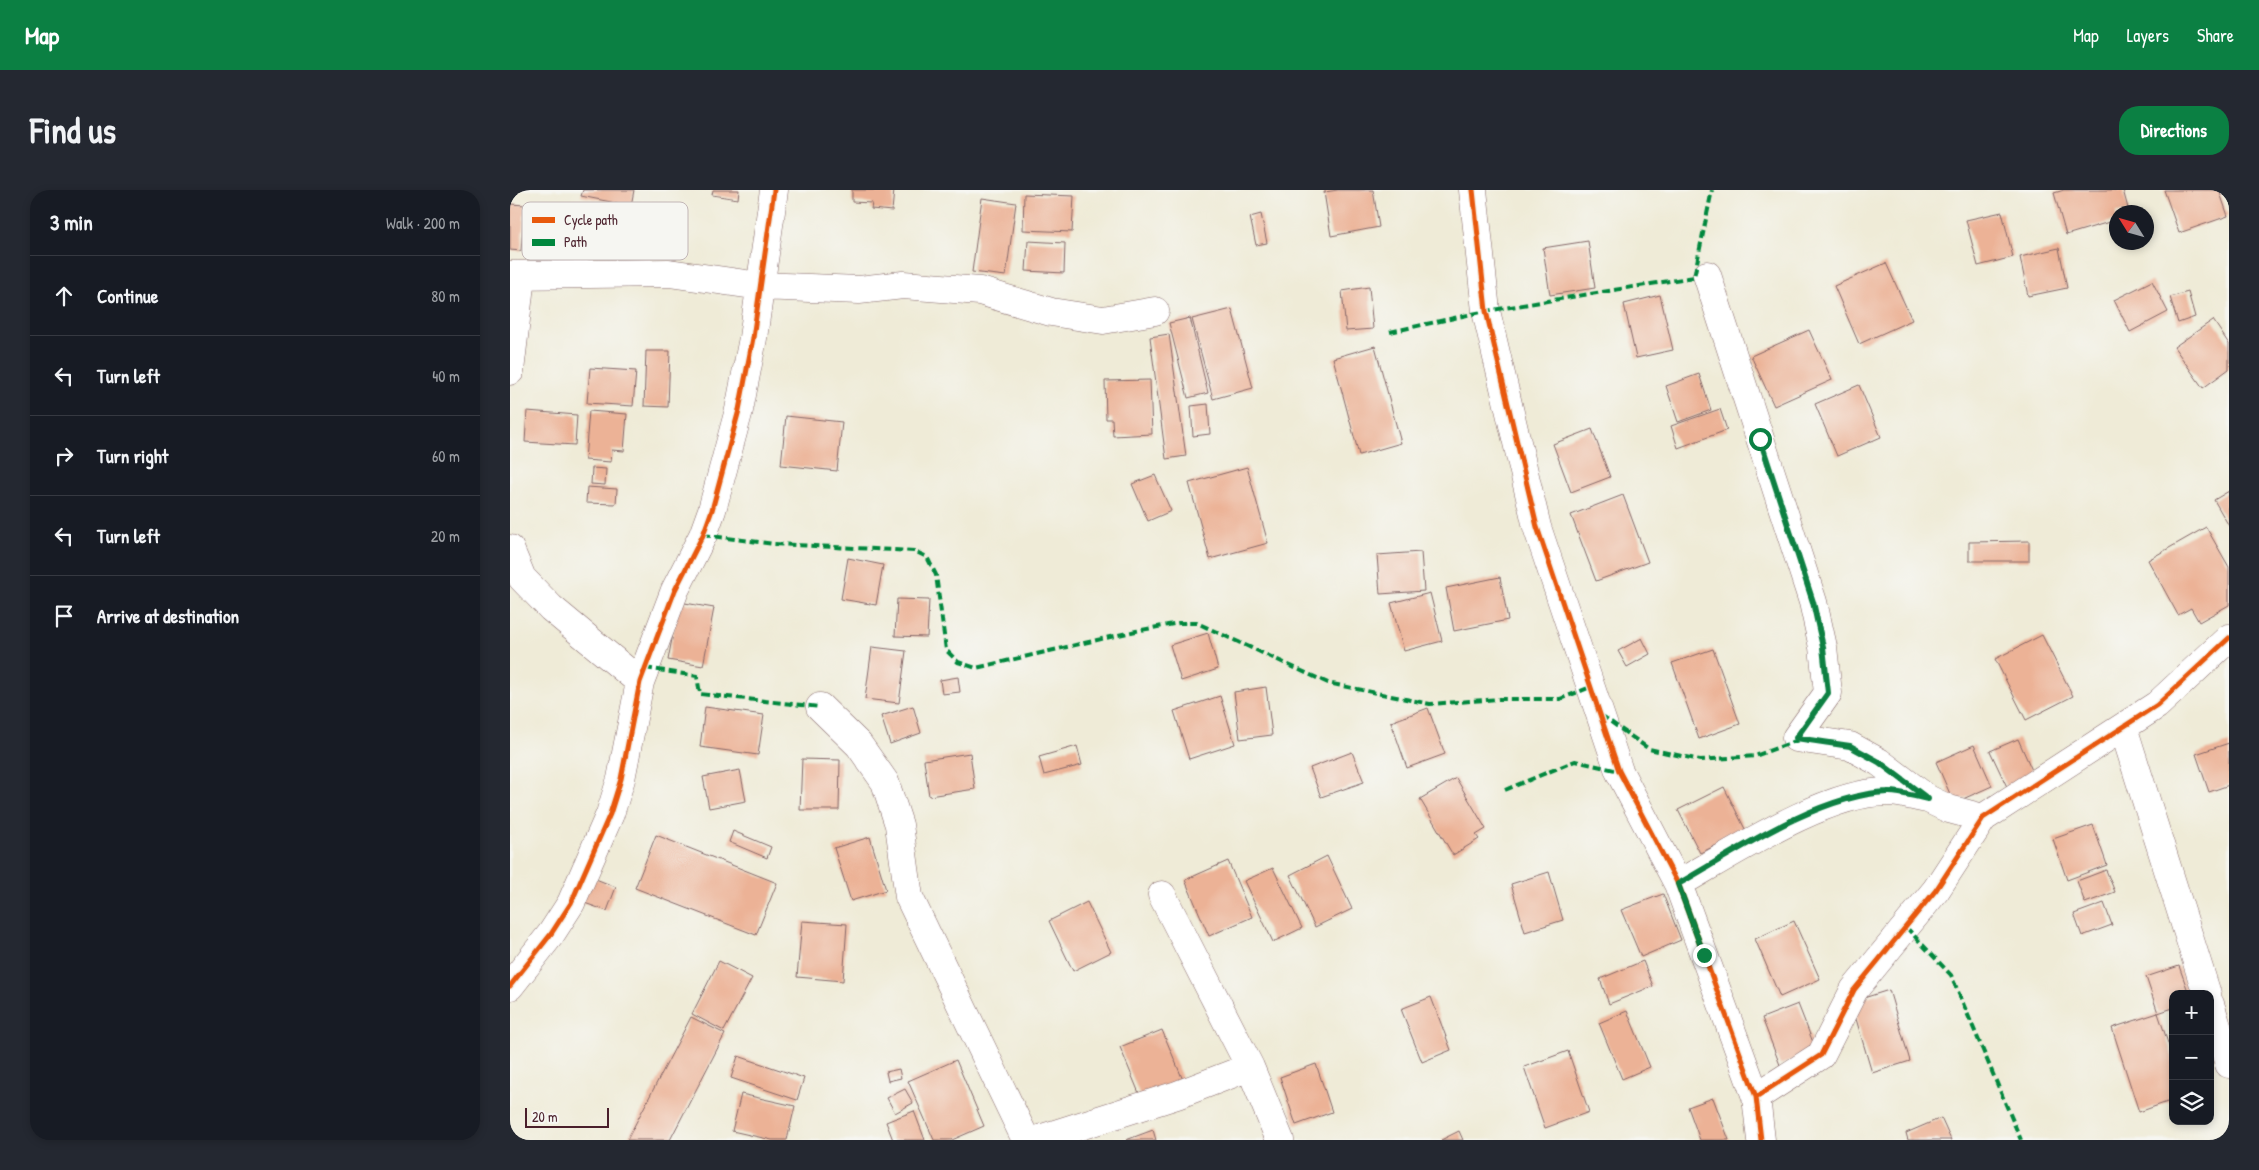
<!DOCTYPE html>
<html lang="en">
<head>
<meta charset="utf-8">
<style>
  body { margin:0; font-family:"Patrick Hand",sans-serif; background:#242831; color:#f1f3f6 }
  .controls { position:absolute; right:15px; bottom:15px; display:grid; overflow:hidden; border-radius:10px; box-shadow:0 2px 8px #0003 }
  .controls button { width:45px; height:45px; display:grid; place-items:center; padding:0; border:0; border-bottom:1px solid #363941; background:#171b24; color:#f1f3f6; font:25px sans-serif }
  .compass { position:absolute; left:1599px; top:15px; width:45px; height:45px; border-radius:50%; background:#171b24; box-shadow:0 2px 8px #0003; rotate:307deg }
  .scale { position:absolute; left:15px; bottom:12px; width:84px; box-sizing:border-box; padding-left:5px; border:2px solid #4a1f2b; border-top:0; font-size:14px; line-height:18px; white-space:nowrap; color:#4a1f2b; -webkit-text-stroke:4px #f6f6f2; paint-order:stroke }
  .stop { position:absolute; width:15px; height:15px; margin:-11px; border:4px solid #0b8043; border-radius:50%; background:#fff }
  .stop.end { background:#0b8043; border-color:#fff; box-shadow:0 1px 5px #0008 }
  .list { margin:0; padding:0; list-style:none }
  h2 { display:flex; justify-content:space-between; align-items:center; height:65px; margin:0; padding:0 20px; font-size:21px }
  h2 small { font-size:16px; font-weight:400; color:#9ea1a6 }
  .list li { display:grid; grid-template-columns:32px 1fr auto; gap:15px; align-items:center; box-sizing:border-box; height:80px; padding:0 20px; border-top:1px solid #363941 }
  .list b { display:block; font-size:19px; white-space:nowrap }
  .list em { font-size:16px; font-style:normal; color:#9ea1a6 }
  .icon { flex:none; width:28px; height:28px; fill:none; stroke:currentColor; stroke-width:2; stroke-linecap:round; stroke-linejoin:round }
  .map { position:relative; flex:none; width:1719px; height:950px; overflow:hidden; border-radius:20px }
  header { display:flex; align-items:center; gap:30px; box-sizing:border-box; height:70px; padding:0 25px; background:#0b8043; color:#fff }
  header strong { font-size:24px }
  nav { display:flex; gap:28px; margin-inline-start:auto; font-size:18px }
  .intro { display:flex; align-items:center; justify-content:space-between; box-sizing:border-box; height:120px; padding:0 30px }
  h1 { margin:0; font-size:35px }
  .button { padding:12px 22px; border-radius:20px; background:#0b8043; color:#fff; font-size:18px; font-weight:700 }
  main { display:flex; gap:30px; padding:0 30px }
  aside { flex:1; background:#171b24; border-radius:20px; box-shadow:0 2px 8px #0003 }
  .map>svg:first-child { display:block }
  .building { fill:#ecb296 }
  .lines { fill:none; stroke-linecap:round; stroke-linejoin:round }
  .minor-casing { stroke:#846667; stroke-width:29 }
  .minor { stroke:#fff; stroke-width:28 }
  .quiet { stroke:#00873e; stroke-width:4; stroke-dasharray:8 4; stroke-linecap:butt }
  .cycleway-casing { stroke:#f6f6f2; stroke-width:8 }
  .cycleway { stroke:#e8590c; stroke-width:5 }
  .route { stroke:#0b8043; stroke-width:6 }
  .key { fill:#f6f6f2; stroke:#c2b6b6; stroke-width:1 }
  .key-label { font-size:14px; fill:#4a1f2b }
</style>
</head>
<body>
<header>
<strong>Map</strong>
<nav><a>Map</a><a>Layers</a><a>Share</a></nav>
</header>
<div class="intro"><h1>Find us</h1><a class="button">Directions</a></div>
<main>
<aside>
<h2>3 min<small>Walk · 200 m</small></h2>
<ul class="list">
<li><svg class="icon" aria-label="ahead" viewBox="0 0 24 24"><path d="M12 20V5M6 11l6-6 6 6"/></svg><div><b>Continue</b></div><em>80 m</em></li>
<li><svg class="icon" aria-label="left" viewBox="0 0 24 24"><path d="M17 20v-9H6M10 6l-5 5 5 5"/></svg><div><b>Turn left</b></div><em>40 m</em></li>
<li><svg class="icon" aria-label="right" viewBox="0 0 24 24"><path d="M7 20v-9h11M14 6l5 5-5 5"/></svg><div><b>Turn right</b></div><em>60 m</em></li>
<li><svg class="icon" aria-label="left" viewBox="0 0 24 24"><path d="M17 20v-9H6M10 6l-5 5 5 5"/></svg><div><b>Turn left</b></div><em>20 m</em></li>
<li><svg class="icon" aria-label="arrive" viewBox="0 0 24 24"><path d="M6 21V4h12l-3 4 3 4H6"/></svg><div><b>Arrive at destination</b></div></li>
</ul>
</aside>
<div class="map">
<svg width="1719" height="950" viewBox="0 0 1719 950">
  <rect width="100%" height="100%" fill="#f6f6f2"/>
  <filter id="ink" filterUnits="userSpaceOnUse"><feTurbulence type="fractalNoise" baseFrequency=".02" numOctaves="2"/><feDisplacementMap in="SourceGraphic" scale="10" xChannelSelector="R" yChannelSelector="G"/><feConvolveMatrix kernelMatrix="1 2 1 2 8 2 1 2 1" color-interpolation-filters="sRGB"/></filter>
  <filter id="wash" filterUnits="userSpaceOnUse"><feTurbulence type="fractalNoise" baseFrequency=".0096" numOctaves="4" result="noise"/><feDisplacementMap in="SourceGraphic" scale="20" xChannelSelector="R" yChannelSelector="G"/><feGaussianBlur stdDeviation="1.12" result="paint"/><feColorMatrix in="noise" values="0 0 0 0 0 0 0 0 0 0 0 0 0 0 0 0 0 1.4 0 .05"/><feComposite in="paint" operator="in"/></filter>
  <g filter="url(#wash)">
    <rect width="100%" height="100%" fill="#efebd7"/>
    <g id="blocks">
      <!-- building -->
      <path class="building" d="M73,0H124L121,16L71,6Z
        M203,0H229L228,9L202,5Z
        M342,0H384L382,21L361,19L362,13L342,12Z
        M828,0H863L869,37L821,46L814,2Z
        M1554,0H1613L1619,22H1606V30L1556,45L1544,3Z
        M1654,0H1709L1718,26L1669,43Z
        M514,4L564,6L562,42L513,40Z
        M472,8L506,13L496,86L462,82Z
        M0,14L15,15L11,61L0,60Z
        M1492,22L1503,67L1468,76L1456,30Z
        M751,24L757,53L746,55L740,27Z
        M518,51L555,53L554,83L516,81Z
        M1078,51L1085,98L1040,105L1033,58Z
        M1549,58L1557,98L1518,106L1510,67Z
        M1376,73L1402,130L1349,154L1324,96Z
        M1642,91L1658,122L1620,142L1604,110Z
        M859,97L863,139L836,141L832,101Z
        M1678,102L1685,127L1668,133L1660,107Z
        M1150,105L1163,160L1126,168L1114,114Z
        M722,119L743,198L703,209L682,129Z
        M680,128L698,203L678,208L659,133Z
        M1703,130L1719,154V179L1693,198L1664,157Z
        M1299,140L1322,190L1264,216L1241,166Z
        M659,144L676,266L656,269L640,147Z
        M865,156L891,253L849,265L823,168Z
        M136,161H160L158,217L134,216Z
        M80,178L126,181L123,216L77,213Z
        M1189,184L1201,220L1168,232L1156,196Z
        M640,190L642,244L603,246L602,229H596L595,191Z
        M1349,195L1371,247L1327,266L1305,214Z
        M698,214L700,244L683,246L681,216Z
        M1210,219L1217,240L1168,258L1161,236Z
        M17,221L67,225L65,255L15,252Z
        M79,221L117,224L114,261L102,260L101,272L75,270Z
        M276,226L332,232L327,281L271,275Z
        M1082,239L1100,287L1061,302L1043,254Z
        M737,277L758,353L700,369L679,293Z
        M82,278L96,279L95,295L81,294Z
        M645,285L661,321L638,331L622,294Z
        M77,297L107,299L106,314L76,313Z
        M1719,301V336L1704,310Z
        M1113,305L1138,372L1086,391L1061,325Z
        M1696,337L1719,377V415L1689,432L1681,418L1668,425L1638,370Z
        M1519,351V371H1459V352Z
        M911,362L914,401L870,404L867,365Z
        M338,368L373,375L366,415L331,409Z
        M990,387L998,430L944,441L936,398Z
        M920,403L932,451L894,461L881,413Z
        M387,409L419,410L417,447L385,446Z
        M169,412L204,418L193,476L158,470Z
        M698,443L708,479L671,491L660,455Z
        M1532,445L1563,506L1516,530L1485,469Z
        M1132,448L1140,464L1117,477L1108,461Z
        M362,457L396,461L389,513L355,509Z
        M1203,459L1230,534L1189,549L1162,473Z
        M448,487L450,502L432,504L430,490Z
        M756,497L762,545L730,549L724,502Z
        M710,506L725,554L679,569L664,521Z
        M403,516L411,543L380,554L371,526Z
        M195,517L254,525L248,565L190,557Z
        M918,518L935,564L897,578L881,532Z
        M1508,549L1525,587L1498,599L1480,561Z
        M1719,553V595L1699,602L1686,564Z
        M1464,555L1482,596L1444,613L1426,572Z
        M567,556L572,575L534,585L529,567Z
        M842,562L854,592L811,607L800,578Z
        M460,563L465,599L419,606L414,570Z
        M292,569L330,570L329,620H290Z
        M230,580L236,611L199,618L193,587Z
        M946,588L976,639L966,645L969,649L943,665L910,609Z
        M1214,597L1236,641L1190,663L1168,620Z
        M1583,635L1597,675L1557,690L1543,649Z
        M223,641L261,657L257,668L219,652Z
        M146,645L267,693L246,745L125,698Z
        M360,647L376,700L341,711L324,658Z
        M817,666L842,719L805,737L780,685Z
        M718,671L742,727L699,746L675,690Z
        M763,678L792,738L763,752L734,691Z
        M1596,680L1605,702L1575,713L1567,691Z
        M1039,682L1053,730L1015,742L1001,694Z
        M78,686L106,697L97,721L69,711Z
        M1153,704L1171,750L1131,767L1111,720Z
        M577,712L601,762L563,781L539,731Z
        M1594,713L1602,735L1572,746L1564,724Z
        M292,731L337,734L333,791L287,787Z
        M1284,731L1310,789L1270,807L1245,749Z
        M209,771L242,788L214,841L182,824Z
        M1133,771L1143,796L1099,814L1090,789Z
        M1669,776L1679,804H1663V818L1648,823L1636,787Z
        M1379,800L1400,871L1362,883L1341,812Z
        M921,807L941,860L912,872L891,819Z
        M1288,814L1306,860L1270,875L1252,828Z
        M1117,821L1140,877L1112,889L1089,833Z
        M1648,823L1663,868V910L1629,922L1602,838Z
        M181,827L215,844L160,950H117Z
        M652,840L673,890L631,908L610,857Z
        M1058,861L1079,922L1035,938L1014,877Z
        M228,866L294,888L287,910L221,888Z
        M446,870L474,936L442,950H424L398,891Z
        M806,874L822,922L786,935L770,887Z
        M389,879L391,888L378,891L376,882Z
        M395,899L403,913L385,923L377,908Z
        M231,904L285,916L277,950H262L222,941Z
        M1203,908L1219,950H1190L1178,917Z
        M404,921L415,950H383L376,932Z
        M1431,928L1441,950H1398L1396,943Z
        M643,940L646,950H616Z
        M949,941L953,950H931Z"/>
    </g>
  </g>
  <g filter="url(#ink)">
    <use href="#blocks" fill-opacity="0" stroke="#846667" stroke-width="1"/>
    <g class="lines">
      <!-- minor casing -->
      <g class="minor-casing">
        <path id="minor" d="M963,0L976,121L1027,337L1109,581L1168,694L1246,907
          M0,85L159,83L250,96L349,100L393,95L470,101L541,122L593,130L645,121
          M1197,85L1303,412L1313,457L1318,503L1286,548L1340,556L1369,572L1418,609L1439,619L1473,628
          M0,181L11,86
          M0,359L12,388L41,418L130,492
          M310,517L349,555L375,592L389,635L399,707L516,950
          M1613,537L1697,804
          M1168,694C1221,664 1318,600 1378,602C1389,602 1401,606 1412,608
          M652,705L740,877L770,950
          M0,796L41,744L61,713L100,624L111,589L130,492L165,400L193,345L202,320L229,220L243,148L264,0
          M1700,814L1719,874
          M526,950L667,905L740,877
          M1251,950L1246,907L1311,865L1344,800L1426,700L1473,628L1647,515L1719,448"/>
      </g>
      <!-- minor -->
      <use href="#minor" class="minor"/>
      <!-- quiet -->
      <path class="quiet" d="M880,142L976,121L1184,87L1202,0
        M193,345L264,354L404,361L417,367L426,385L436,460L448,472L466,478L626,441L669,433H687L818,493L920,514L989,509H1050L1081,497
        M135,478L187,486L190,504L310,517
        M1091,525L1139,559L1190,570L1245,566L1291,549
        M995,600L1065,571L1109,581
        M1396,737L1441,785L1511,950"/>
      <!-- cycleway casing -->
      <g class="cycleway-casing">
        <path id="cycleway" d="M963,0L976,121L1027,337L1109,581L1168,694L1246,907
          M0,796L41,744L61,713L100,624L111,589L130,492L165,400L193,345L202,320L229,220L243,148L264,0
          M1251,950L1246,907L1311,865L1344,800L1426,700L1473,628L1647,515L1719,448"/>
      </g>
      <!-- cycleway -->
      <use href="#cycleway" class="cycleway"/>
    </g>
  </g>
  <g class="lines" filter="url(#ink)">
    <!-- route -->
    <path class="route" d="M1194,765L1168,694C1226,661 1309,605 1377,602C1390,601 1405,607 1418,609L1369,572L1340,556L1286,548L1318,503L1313,457L1303,412L1250,249"/>
  </g>
  <!-- legend -->
  <rect x="12" y="12" width="166" height="58" rx="8" class="key"/>
  <rect x="22" y="27" width="23" height="6" fill="#e8590c"/>
  <rect x="22" y="49" width="23" height="7" fill="#00873e"/>
  <g class="key-label">
    <text x="54" y="35">Cycle path</text>
    <text x="54" y="57">Path</text>
  </g>
</svg>
<div class="controls">
<button>+</button>
<button>−</button>
<button><svg class="icon" aria-label="layers" viewBox="0 0 24 24"><path d="M12 4l9 5-9 5-9-5zM3 14l9 5 9-5"/></svg></button>
</div>
<svg class="compass" viewBox="-18 -18 36 36"><path d="M0-13l5 13h-10z" fill="#e53935"/><path d="M0 13l5-13h-10z" fill="#9ea1a6"/></svg>
<div class="scale">20 m</div>
<div class="stop" style="left:1250px;top:249px"></div>
<div class="stop end" style="left:1194px;top:765px"></div>
</div>
</main>
</body>
</html>
